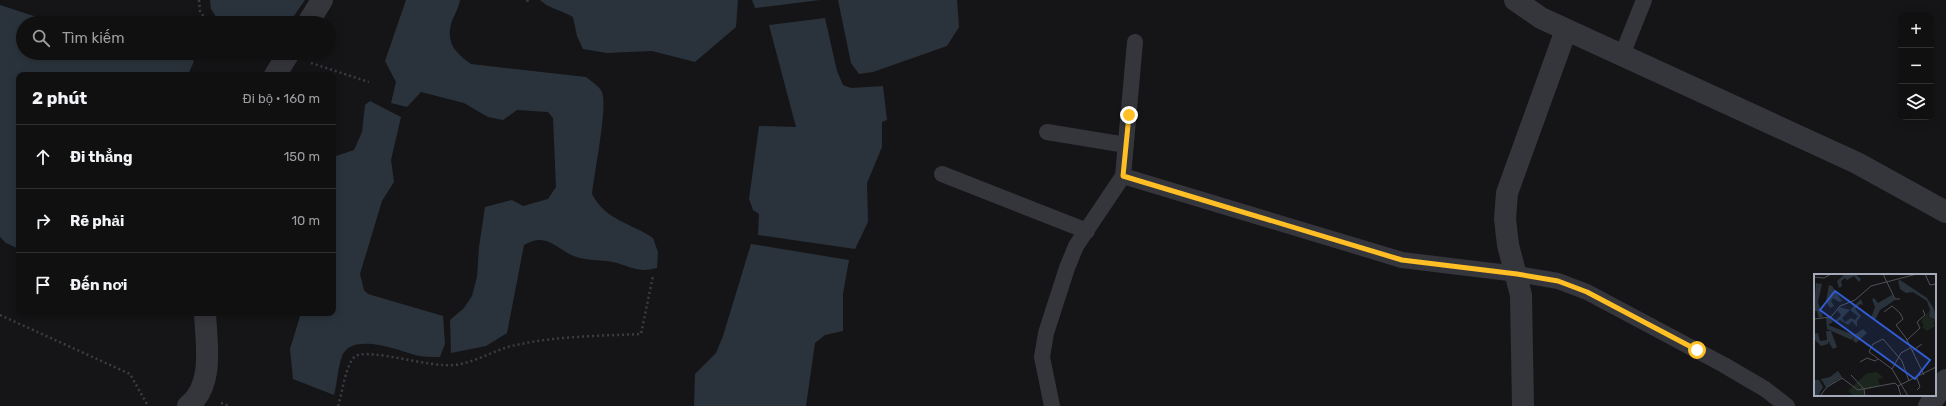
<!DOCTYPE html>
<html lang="vi">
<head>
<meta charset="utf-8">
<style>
  body { margin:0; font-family:Rubik,sans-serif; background:#19191a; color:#f1f3f6 }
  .controls { position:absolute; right:12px; top:12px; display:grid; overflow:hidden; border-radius:8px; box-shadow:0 2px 10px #0003 }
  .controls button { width:36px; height:36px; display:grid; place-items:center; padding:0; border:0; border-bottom:1px solid #303031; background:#101011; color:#f1f3f6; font:20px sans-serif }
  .stop { position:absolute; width:12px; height:12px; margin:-9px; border:3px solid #ffbf25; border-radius:50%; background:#fff }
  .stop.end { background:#ffbf25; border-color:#fff; box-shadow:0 1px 4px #0008 }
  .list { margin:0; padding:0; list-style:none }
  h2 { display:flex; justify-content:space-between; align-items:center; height:52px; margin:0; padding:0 16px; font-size:17px }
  h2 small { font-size:13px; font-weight:400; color:#9c9d9f }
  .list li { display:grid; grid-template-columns:26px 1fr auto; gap:12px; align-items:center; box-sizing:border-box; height:64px; padding:0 16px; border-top:1px solid #303031 }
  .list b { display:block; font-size:15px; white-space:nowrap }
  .list em { font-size:13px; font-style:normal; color:#9c9d9f }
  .icon { flex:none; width:22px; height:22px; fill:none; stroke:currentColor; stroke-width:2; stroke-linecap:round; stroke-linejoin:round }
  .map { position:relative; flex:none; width:1946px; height:406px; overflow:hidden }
  .search { position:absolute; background:#101011; box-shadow:0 2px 10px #0003; left:16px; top:16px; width:320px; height:44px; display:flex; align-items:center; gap:10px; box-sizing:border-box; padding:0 14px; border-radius:22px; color:#9c9d9f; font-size:15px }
  .panel { position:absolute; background:#101011; box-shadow:0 2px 10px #0003; left:16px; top:72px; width:320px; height:244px; border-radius:8px }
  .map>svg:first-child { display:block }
  .water { fill:#2a333c }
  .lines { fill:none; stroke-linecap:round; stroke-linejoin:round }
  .path { stroke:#3b3d43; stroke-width:2.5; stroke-dasharray:2 3; stroke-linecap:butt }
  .lane { stroke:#35363c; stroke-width:16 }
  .street { stroke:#35363c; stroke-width:22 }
  .route { stroke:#ffbf25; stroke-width:5 }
  .inset-road { fill:none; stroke:#4f5157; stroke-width:1 }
  .view { fill:#315cd3; fill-opacity:0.15; stroke:#315cd3; stroke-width:2 }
  .inset-edge { fill:none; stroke:#a5aab8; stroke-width:2 }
</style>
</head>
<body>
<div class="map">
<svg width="1946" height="406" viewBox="0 0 1946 406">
  <rect width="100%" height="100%" fill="#151517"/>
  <!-- water -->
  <path class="water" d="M210,0H305L289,23H220L211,9Z
    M406,0H460C458,10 454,15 451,24C446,44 456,53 471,64L586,77C591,81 599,86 602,92C608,106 594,175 592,194C605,220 631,223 653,238L658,252L657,268C635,274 628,264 607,261C598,260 588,260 580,258C558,253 549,230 524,245L507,333L486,346L451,353L450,320L464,308L472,296L477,277L479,247L485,207L512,200L523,206L548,199L556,187L553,118L548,112L517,110L503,120L488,117L464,103L421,92L407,107L391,103L396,82L385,61Z
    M540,0H738L736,27L695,62L652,51L607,53L583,49L577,36L573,17C562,10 549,9 540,0Z
    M752,0H820L755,8Z
    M838,0H957L959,27L947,46L873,72L859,74L851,63Z
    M0,5L52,22L59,16L80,23H23V53H181L194,61L188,75H19V249L6,243L0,237Z
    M825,18L837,71L843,85L851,88L883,86L887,120L882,122V147L867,183L868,222L855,249L758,235L759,214L753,210L749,199L759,126L796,127L769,25Z
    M370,101L401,117L391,160L394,182L382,201L360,274L364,290L368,294L443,316L445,344L440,357C432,357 423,357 415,355C398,350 352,332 342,356C338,367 337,384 334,395L293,379L290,349L301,313H333V156H336L354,150L362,132L365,105Z
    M751,244L849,260L843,294V331L825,335L815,343L806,406H694L695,374L716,353L723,336Z"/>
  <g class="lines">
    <!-- path -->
    <path class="path" d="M199,0L200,11L208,23
      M527,0L529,4
      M311,63L369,82
      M0,315L130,374L148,406
      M221,403L229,406
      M338,406C342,395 346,361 356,356C370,348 431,368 454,365C474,363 492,351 512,346C553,336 598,336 641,334L653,276"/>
    <!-- lane -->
    <path class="lane" d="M1622,55L1644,0
      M1047,132L1126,145
      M942,174L1087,231
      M1123,176L1135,42
      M1052,406L1042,357L1046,333L1067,268L1076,246L1123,176L1402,260L1517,274L1558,281L1587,292L1724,365L1765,389L1787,406"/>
    <!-- street -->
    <path class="street" d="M1515,0L1541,18L1857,163L1946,212
      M308,23L322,0
      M275,75L289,53
      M188,406C215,385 206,342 205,313
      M1523,406L1521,295L1508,245L1505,219L1507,193L1566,30
      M1929,406L1946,380"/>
  </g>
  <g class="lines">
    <!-- route -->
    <path class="route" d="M1129,115L1123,176L1402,260L1517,274L1558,281L1587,292L1697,350"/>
  </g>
  <!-- overview -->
  <g transform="translate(1814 274)">
    <rect width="122" height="122" fill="#151517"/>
    <path d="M116,36L114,43L122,47L119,49L121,52L113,57L108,53L110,51L107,47ZM63,98L70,104L64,105L66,112L50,116V122L39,121L34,117L53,99Z" fill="#1c251e"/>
    <path d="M31,0H41L47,5L45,8L40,2L33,6L31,4L27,7L28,12L25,14L23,7ZM86,6L113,24L120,35L122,46L115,43L116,36L113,27L99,18L92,19L86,15L84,7ZM2,9L8,10L4,28L9,43L5,44L3,37H0ZM15,11L18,12L28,27L25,28L19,24L17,27L20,32L16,34L12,27ZM78,21L81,26L66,36L61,46L57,44L61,33L58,25L60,24L64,29ZM47,25L49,31L46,30L41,35L47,42L43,47V53L38,47L34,51L26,46L23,48L22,46L27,41L23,36L26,33L36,36ZM36,36L44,42L41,46L37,44L31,48L28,44ZM12,44H16L19,48L14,51L40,61L38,66L13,55ZM49,55L53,59L42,69L39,66L40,61ZM12,57H17L23,73L19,75L14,67V70L7,72L0,65V60L4,59L6,67L13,66ZM24,97L28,103L12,113L7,105L16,103ZM0,106H5L9,113L4,122H0Z" fill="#2a333c" fill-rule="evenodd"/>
    <path class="inset-road" d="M69,0L81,25H86M111,0L116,11L122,10M0,3L10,4L17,0M70,38L78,32L86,39L89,45L82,51L92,64L110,101M0,45L17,43L26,32L41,26L57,12L103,0M93,66L106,54L103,48L111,41L109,36M98,77L108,70M46,88L53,84L61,87L64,85M78,95L87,79L96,74M37,101L50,115L51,122M103,104L106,113L103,116M6,122L13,113L28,104L44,116L81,109L84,112M87,122L84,112L122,93M94,122L78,95L55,78L59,70L69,65L88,87L95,107"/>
    <path class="view" d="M21,17L116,86L101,105L6,36Z"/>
    <rect width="122" height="122" class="inset-edge"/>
  </g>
</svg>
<div class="controls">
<button>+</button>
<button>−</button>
<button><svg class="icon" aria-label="layers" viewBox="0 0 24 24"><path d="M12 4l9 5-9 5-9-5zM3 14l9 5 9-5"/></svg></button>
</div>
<div class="stop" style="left:1697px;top:350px"></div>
<div class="stop end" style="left:1129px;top:115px"></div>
<div class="search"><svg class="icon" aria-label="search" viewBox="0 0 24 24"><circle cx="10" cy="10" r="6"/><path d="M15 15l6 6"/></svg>Tìm kiếm</div>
<section class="panel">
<h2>2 phút<small>Đi bộ · 160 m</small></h2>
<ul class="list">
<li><svg class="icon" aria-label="ahead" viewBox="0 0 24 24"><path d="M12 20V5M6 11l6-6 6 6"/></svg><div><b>Đi thẳng</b></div><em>150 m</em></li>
<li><svg class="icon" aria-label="right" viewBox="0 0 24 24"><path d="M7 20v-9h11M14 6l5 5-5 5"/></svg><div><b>Rẽ phải</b></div><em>10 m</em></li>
<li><svg class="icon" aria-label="arrive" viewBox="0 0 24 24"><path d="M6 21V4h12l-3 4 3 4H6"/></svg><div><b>Đến nơi</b></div></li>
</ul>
</section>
</div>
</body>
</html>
